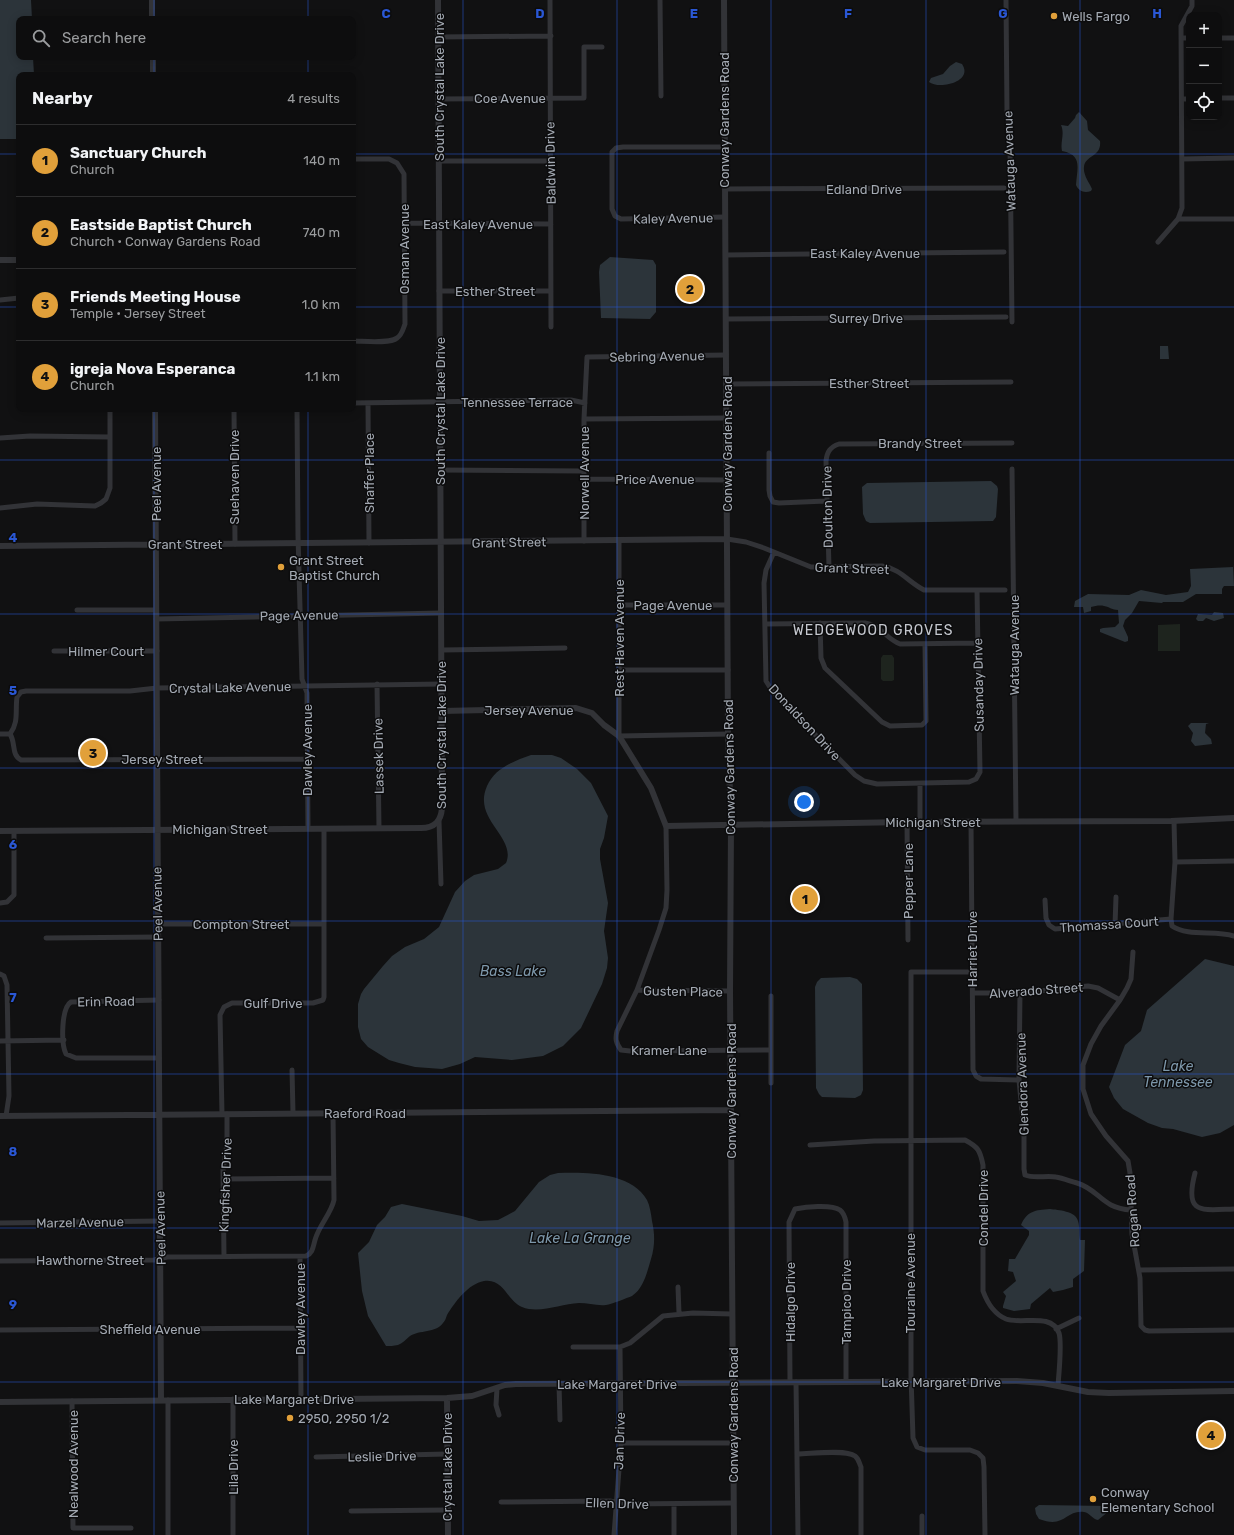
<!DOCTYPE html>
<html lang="en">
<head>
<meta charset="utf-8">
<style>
  body { margin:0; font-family:Rubik,sans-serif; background:#1b1b1c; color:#f1f3f6 }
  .controls { position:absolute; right:12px; top:12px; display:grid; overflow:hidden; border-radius:8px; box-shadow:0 2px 10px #0003 }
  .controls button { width:36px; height:36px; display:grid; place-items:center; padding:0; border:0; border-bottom:1px solid #2d2d2e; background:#0d0d0e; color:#f1f3f6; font:20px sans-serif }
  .you { position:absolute; left:804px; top:802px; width:14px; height:14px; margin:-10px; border:3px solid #fff; border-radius:50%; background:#1a73e8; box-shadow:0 0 0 6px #1a73e833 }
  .badge { display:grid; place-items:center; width:26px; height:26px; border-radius:50%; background:#e1a03a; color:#111; font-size:13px; font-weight:700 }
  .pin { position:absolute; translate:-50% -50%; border:2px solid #fff; box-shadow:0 1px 4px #0006 }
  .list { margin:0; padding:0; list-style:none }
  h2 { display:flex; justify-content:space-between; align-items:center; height:52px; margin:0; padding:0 16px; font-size:17px }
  h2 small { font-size:13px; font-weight:400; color:#9a9c9e }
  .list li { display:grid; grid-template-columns:26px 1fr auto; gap:12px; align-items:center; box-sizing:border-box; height:72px; padding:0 16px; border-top:1px solid #2d2d2e }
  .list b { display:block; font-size:15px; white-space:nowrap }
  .list p { margin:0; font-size:13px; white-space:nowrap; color:#9a9c9e }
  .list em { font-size:13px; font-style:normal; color:#9a9c9e }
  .icon { flex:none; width:22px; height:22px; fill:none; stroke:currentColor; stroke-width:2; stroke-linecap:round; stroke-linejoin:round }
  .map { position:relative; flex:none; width:1234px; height:1535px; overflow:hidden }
  .search { position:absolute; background:#0d0d0e; box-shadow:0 2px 10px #0003; left:16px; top:16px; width:340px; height:44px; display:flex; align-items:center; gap:10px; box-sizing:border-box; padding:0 14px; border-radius:8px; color:#9a9c9e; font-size:15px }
  .panel { position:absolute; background:#0d0d0e; box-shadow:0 2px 10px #0003; left:16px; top:72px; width:340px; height:340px; border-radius:8px }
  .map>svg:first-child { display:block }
  .park { fill:#1e241e }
  .water { fill:#2c343a }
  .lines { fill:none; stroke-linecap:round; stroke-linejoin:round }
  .minor { stroke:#323337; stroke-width:5 }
  .tertiary { stroke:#323337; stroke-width:6 }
  .grid { fill:none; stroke:#2a57d4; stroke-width:1; stroke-opacity:0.55 }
  .poi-dot { fill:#e1a03a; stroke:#0c0c0d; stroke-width:1.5 }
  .labels { text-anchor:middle; stroke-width:3; stroke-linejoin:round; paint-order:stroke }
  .poi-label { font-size:13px; fill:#a3a9b2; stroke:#0c0c0d; text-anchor:start }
  .street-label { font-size:13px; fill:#a3a9b2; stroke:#0c0c0d }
  .neighbourhood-label { font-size:14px; letter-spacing:1px; fill:#c4c7ce; stroke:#0c0c0d }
  .water-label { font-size:14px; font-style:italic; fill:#7d97aa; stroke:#0c0c0d }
  .grid-label { font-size:13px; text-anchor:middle; font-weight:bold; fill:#2a57d4; stroke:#0c0c0d; stroke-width:3; stroke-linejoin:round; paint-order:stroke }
</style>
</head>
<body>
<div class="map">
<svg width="1234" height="1535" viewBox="0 0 1234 1535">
  <rect width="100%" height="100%" fill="#111112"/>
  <!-- park -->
  <path class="park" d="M1180,624V651H1158V625Z
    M883,655H892L894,658V680L892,681H883L881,679V658Z"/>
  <!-- water -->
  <path class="water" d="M0,0H31L32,19H19V57H33L34,75H19V139H0Z
    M956,62L962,64C974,82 939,90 929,82L931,78L943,74L950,66Z
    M1079,112L1087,121L1088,130L1100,141C1102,157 1085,155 1084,167C1083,175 1089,182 1092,189L1091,191C1085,193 1079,192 1076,185C1077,168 1083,155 1062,151C1060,142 1065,134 1061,125L1068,126L1075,118L1076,115Z
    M610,257L653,260L656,265V312L650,319L601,318L599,272L600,265Z
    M1160,346H1168L1169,359H1160Z
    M991,481L997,486L998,489L996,517L993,521L870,523L866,521L863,514L862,487L867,483Z
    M1233,564L1234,586H1224L1222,589V594H1196L1183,602H1163L1162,603L1139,601L1132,613L1125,620L1123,626L1128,637V641L1125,642L1100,632V629L1103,628L1115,627L1119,623L1118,610C1112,610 1110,607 1104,606C1100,605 1095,606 1091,607V611L1084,613L1083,607H1074L1075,601L1088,594L1129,595L1141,590L1166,595L1188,592L1191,586L1190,569L1233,567Z
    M1214,612L1223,613L1224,618L1214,621L1206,618L1203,621H1198L1196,619L1198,614L1212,615Z
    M1191,723H1209L1206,724L1205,733L1211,739L1212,744L1195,746L1191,741L1193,733L1188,726Z
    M531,755H552L561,758L577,769L591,783L608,816L604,838L600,849V859L608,903L604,931L608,958L607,968L602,984L581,1028L563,1046L543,1056L512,1060L475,1057L460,1064L442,1069L415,1067L399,1063L389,1060L368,1047L361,1039L358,1027V1004L361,994L364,989L383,966L392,956L405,947L424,939L439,927L455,892L465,881L474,875L498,869L506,863C517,837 472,820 487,786C495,768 514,761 531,755Z
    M1205,959L1234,966V1125L1220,1133L1202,1137L1173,1129L1162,1128L1148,1123L1123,1109L1114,1098L1109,1087L1125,1045L1141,1031L1147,1010Z
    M850,977L857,979L862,984L863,1090L861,1095L855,1098L822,1097L819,1094L816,1088L815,987L817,982L821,978Z
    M558,1173C586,1172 631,1172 647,1200C650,1206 651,1214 652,1221C655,1234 655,1246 651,1259C647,1272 644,1288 632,1296C627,1298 612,1304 606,1305C597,1306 588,1303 579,1303C561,1304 539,1314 522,1307C507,1301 504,1278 484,1281C468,1284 455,1302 447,1315C446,1318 445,1321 443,1323C436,1333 419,1330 410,1336C406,1339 403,1343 398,1345C394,1346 389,1346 386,1346L368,1316L362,1291L358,1253L369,1242L377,1225L385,1217L391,1207L402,1204L462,1216L479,1221L498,1220L515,1211L539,1182L550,1175Z
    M1050,1209C1058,1210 1076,1211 1078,1221C1080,1227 1079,1234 1080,1240H1085L1084,1271L1073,1279V1287L1063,1290L1053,1292L1050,1288L1031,1304L1030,1309L1014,1311L1003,1308V1306L1006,1296L1003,1292L1016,1281L1013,1272L1008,1271L1009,1259H1015L1029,1235V1231L1021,1225C1027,1211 1035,1210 1050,1209Z
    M1039,1505L1108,1506L1109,1511L1098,1520C1092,1519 1090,1513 1084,1512C1065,1510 1065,1529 1039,1519L1036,1514L1035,1508Z"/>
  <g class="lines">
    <!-- minor -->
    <path class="minor" d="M550,0L551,327
      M660,0L661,96
      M1006,0L1007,112L1010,142L1012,322
      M438,37L551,36
      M1181,38H1189
      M1219,38H1234
      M1219,98H1234
      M439,99L584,98V47H602
      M1182,99H1189
      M724,147H623L616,148L612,152V209L615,216L621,219L725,217
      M353,159H389L397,163L404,174L405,324C403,329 402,335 397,338C390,344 363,341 353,341
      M1182,159L1234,158
      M439,161H551
      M725,189L1004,188
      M1178,219H1234
      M404,223L551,224
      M1158,242L1178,219L1182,208L1181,26L1192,6V0
      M726,255L1004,252
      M439,291H551
      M0,300L19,298
      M726,319L1006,317
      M727,384L1011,382
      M353,403L571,400L585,403
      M368,403L369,543
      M234,409L235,544
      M297,409L298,536L302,679L307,693L308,828
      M584,419L727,418
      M0,438L30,436L110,437
      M769,453V490L770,496L773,502L779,503L826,501
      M1012,469L1016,821
      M440,470L583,471
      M584,479L727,480
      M0,508L37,504L95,506L101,503L106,499L110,488V409
      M727,539L746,542L764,548L811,567L882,566C901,569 907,581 924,590H1005
      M584,541V419L587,357L726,355
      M619,541V736L728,734
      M774,552L766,570L764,583L766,681L773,692L855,775L864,781L877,784L969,782L976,779L980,772L977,590
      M829,567L826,461C827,452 830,447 839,444L1012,443
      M619,605H727
      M77,610H156
      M156,619L441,613
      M820,623L821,658L825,668L882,722L890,726L922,725L926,721L925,644
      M765,624L865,623C881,625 886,639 900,644L978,643
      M442,650L565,648
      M54,651H157
      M619,670H728
      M377,684L379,828
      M0,734H10
      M10,734C19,722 15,711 17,697L21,692L26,691H130L157,688L442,684
      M10,734C16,743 11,755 21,760L308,759
      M920,784V822
      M439,821L441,884
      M1174,821L1175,862L1171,919L1172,926C1188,937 1215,930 1234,936
      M907,822L908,940
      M971,822L973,1070L976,1076L981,1079L1019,1080
      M666,826L667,890L666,908L659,930L637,990L617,1031C615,1039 616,1043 621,1050L630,1051L771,1050
      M1175,862L1234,861
      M1045,900L1046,918L1049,925L1055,929L1171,919
      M0,903L7,902L14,895V831
      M158,924H324
      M1115,925L1116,897
      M46,938L158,937
      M1133,952L1131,979L1127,988L1120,1000L1101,1026L1091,1044L1083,1065V1089L1091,1114L1106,1136L1128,1161L1130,1173L1132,1234L1140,1278L1141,1326L1145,1330L1149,1331L1234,1330
      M972,972H911V1376L913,1438L917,1447L925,1450H970L978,1453L983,1458L984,1467L985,1535
      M0,974L4,976L7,985L9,1096L6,1116
      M637,990L730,991
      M973,993H1020L1088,986L1098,988L1120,1000
      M1020,993L1019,1080L1024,1132V1169L1025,1175C1035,1179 1046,1175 1056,1177C1062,1178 1070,1181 1077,1183C1100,1190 1101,1208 1131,1210
      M771,996V1083
      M159,1000L71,1002C61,1008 61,1044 66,1054L76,1058H159
      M0,1041L64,1040
      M292,1070L293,1113
      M222,1114L220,1015L224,1007L232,1003H313L323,1000L324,997V829
      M810,1145L874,1141L965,1140C978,1147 980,1150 983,1165V1291C987,1302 994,1314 1006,1319C1022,1325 1051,1312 1059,1333C1062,1343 1059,1373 1058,1385
      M1195,1173C1184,1215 1201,1210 1234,1209
      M223,1179L334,1178
      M0,1223L160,1221
      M224,1257L223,1170L227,1144V1114
      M300,1257L301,1398
      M0,1261L154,1260L167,1257L306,1256C313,1253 313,1247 315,1240C319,1225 331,1214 334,1200L333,1113
      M1139,1270L1234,1269
      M678,1287L679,1313
      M1056,1329L1079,1318
      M0,1330L300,1328
      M573,1347H620L630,1343L663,1316L693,1313L732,1314
      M790,1382L789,1222L795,1209C805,1207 831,1204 840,1210C844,1213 845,1217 846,1222V1382
      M796,1382L798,1535
      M559,1384L560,1420
      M497,1388L496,1405L499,1415
      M233,1399V1535
      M168,1400V1535
      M72,1401L73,1528H131
      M621,1443H733
      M798,1454C810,1454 845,1449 855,1456C859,1459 859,1463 861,1467V1535
      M316,1457L447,1454
      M501,1502L610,1501L624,1504L733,1503
      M674,1504V1535
      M351,1511L447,1510
      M922,1516V1535
      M614,1535L621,1443L620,1347"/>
    <!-- tertiary -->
    <path class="tertiary" d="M152,0V19
      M724,0L728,734L731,825L730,991L734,1535
      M153,57V75
      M0,260H19
      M155,409L161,1400
      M0,546L727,539
      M442,711L576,708L592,713L604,725L619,736L651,788L666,826L907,822L1171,821L1234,818
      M0,831L421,828C435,828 441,821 442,808L438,0
      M0,1116L731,1110
      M447,1398L448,1535
      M0,1402L447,1398L472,1396L505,1385L516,1384L1017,1381L1043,1383L1088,1392L1109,1393L1234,1391"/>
  </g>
  <!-- grid -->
  <path class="grid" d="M154,0V19M308,0V19M463,0V1535M617,0V1535M771,0V1535M926,0V1535M1080,0V1535M154,57V75M308,57V75M0,154H19M353,154H1234M0,307H19M353,307H1234M154,409V1535M308,409V1535M0,460H1234M0,614H1234M0,768H1234M0,921H1234M0,1074H1234M0,1228H1234M0,1382H1234"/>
  <!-- markers -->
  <g class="poi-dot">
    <circle cx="1054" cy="16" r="4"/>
    <circle cx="281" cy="567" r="4"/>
    <circle cx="290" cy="1418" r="4"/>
    <circle cx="1093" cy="1499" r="4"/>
  </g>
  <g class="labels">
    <!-- poi labels -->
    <g class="poi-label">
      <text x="1062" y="21">Wells Fargo</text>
      <text x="289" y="565">Grant Street<tspan x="289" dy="15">Baptist Church</tspan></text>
      <text x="298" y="1423">2950, 2950 1/2</text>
      <text x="1101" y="1497">Conway<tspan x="1101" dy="15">Elementary School</tspan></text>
    </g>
    <!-- street labels -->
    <g class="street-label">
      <text transform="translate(439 87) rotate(-90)" y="5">South Crystal Lake Drive</text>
      <text x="510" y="103">Coe Avenue</text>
      <text transform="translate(724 120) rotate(-90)" y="5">Conway Gardens Road</text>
      <text transform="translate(1009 161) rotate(-92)" y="5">Watauga Avenue</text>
      <text transform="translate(550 163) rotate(-91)" y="5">Baldwin Drive</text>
      <text x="864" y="194">Edland Drive</text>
      <text transform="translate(673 218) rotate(-1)" y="5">Kaley Avenue</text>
      <text x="478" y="229">East Kaley Avenue</text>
      <text transform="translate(404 249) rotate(-90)" y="5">Osman Avenue</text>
      <text x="865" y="258">East Kaley Avenue</text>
      <text x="495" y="296">Esther Street</text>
      <text x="866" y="323">Surrey Drive</text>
      <text transform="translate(657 356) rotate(-1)" y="5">Sebring Avenue</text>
      <text x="869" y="388">Esther Street</text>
      <text x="517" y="407">Tennessee Terrace</text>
      <text transform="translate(440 411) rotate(-90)" y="5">South Crystal Lake Drive</text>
      <text x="920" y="448">Brandy Street</text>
      <text transform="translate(727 444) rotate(-90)" y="5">Conway Gardens Road</text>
      <text transform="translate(369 473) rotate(-90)" y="5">Shaffer Place</text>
      <text transform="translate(584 473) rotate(-90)" y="5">Norwell Avenue</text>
      <text transform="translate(234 477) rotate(-90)" y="5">Suehaven Drive</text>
      <text x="655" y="484">Price Avenue</text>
      <text transform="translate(156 484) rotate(-90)" y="5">Peel Avenue</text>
      <text transform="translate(827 507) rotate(-91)" y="5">Doulton Drive</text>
      <text transform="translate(509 542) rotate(-1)" y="5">Grant Street</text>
      <text x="185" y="549">Grant Street</text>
      <text transform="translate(852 568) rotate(2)" y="5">Grant Street</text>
      <text x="673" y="610">Page Avenue</text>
      <text transform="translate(299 615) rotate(-1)" y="5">Page Avenue</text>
      <text transform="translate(619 638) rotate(-90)" y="5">Rest Haven Avenue</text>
      <text transform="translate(1014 645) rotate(-90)" y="5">Watauga Avenue</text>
      <text x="106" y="656">Hilmer Court</text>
      <text transform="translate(978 685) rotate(-91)" y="5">Susanday Drive</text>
      <text transform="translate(230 687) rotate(-1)" y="5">Crystal Lake Avenue</text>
      <text x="529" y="715">Jersey Avenue</text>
      <text transform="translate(805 722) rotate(47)" y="5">Donaldson Drive</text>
      <text transform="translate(441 735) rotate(-90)" y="5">South Crystal Lake Drive</text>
      <text transform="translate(307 750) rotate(-90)" y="5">Dawley Avenue</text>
      <text transform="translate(378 756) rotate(-91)" y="5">Lassek Drive</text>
      <text x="162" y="764">Jersey Street</text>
      <text transform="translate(729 767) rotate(-91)" y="5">Conway Gardens Road</text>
      <text x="933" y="827">Michigan Street</text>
      <text x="220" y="834">Michigan Street</text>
      <text transform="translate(908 881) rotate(-90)" y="5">Pepper Lane</text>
      <text transform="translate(157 904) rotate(-91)" y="5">Peel Avenue</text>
      <text x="241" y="929">Compton Street</text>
      <text transform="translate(1109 924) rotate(-4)" y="5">Thomassa Court</text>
      <text transform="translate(972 949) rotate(-90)" y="5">Harriet Drive</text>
      <text transform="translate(1036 990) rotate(-4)" y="5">Alverado Street</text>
      <text transform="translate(683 991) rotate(1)" y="5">Gusten Place</text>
      <text transform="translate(106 1001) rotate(-1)" y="5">Erin Road</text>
      <text x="273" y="1008">Gulf Drive</text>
      <text x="669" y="1055">Kramer Lane</text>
      <text transform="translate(1022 1084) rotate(-92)" y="5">Glendora Avenue</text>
      <text transform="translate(731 1091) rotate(-90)" y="5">Conway Gardens Road</text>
      <text x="365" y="1118">Raeford Road</text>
      <text transform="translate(225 1185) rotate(-88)" y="5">Kingfisher Drive</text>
      <text transform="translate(983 1208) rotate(-90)" y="5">Condel Drive</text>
      <text transform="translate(1132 1211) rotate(-94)" y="5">Rogan Road</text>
      <text transform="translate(80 1222) rotate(-1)" y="5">Marzel Avenue</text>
      <text transform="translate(160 1228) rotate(-91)" y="5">Peel Avenue</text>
      <text x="90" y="1265">Hawthorne Street</text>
      <text transform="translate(910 1283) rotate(-90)" y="5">Touraine Avenue</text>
      <text transform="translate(790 1302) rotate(-90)" y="5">Hidalgo Drive</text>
      <text transform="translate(846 1302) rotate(-90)" y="5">Tampico Drive</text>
      <text transform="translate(300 1309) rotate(-90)" y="5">Dawley Avenue</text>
      <text x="150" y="1334">Sheffield Avenue</text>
      <text x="941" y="1387">Lake Margaret Drive</text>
      <text x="617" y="1389">Lake Margaret Drive</text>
      <text x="294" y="1404">Lake Margaret Drive</text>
      <text transform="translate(733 1415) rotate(-90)" y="5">Conway Gardens Road</text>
      <text transform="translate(619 1441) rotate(-88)" y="5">Jan Drive</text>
      <text transform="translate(382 1456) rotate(-1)" y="5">Leslie Drive</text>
      <text transform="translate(73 1464) rotate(-90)" y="5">Nealwood Avenue</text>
      <text transform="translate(233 1467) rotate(-90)" y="5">Lila Drive</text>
      <text transform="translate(447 1467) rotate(-90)" y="5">Crystal Lake Drive</text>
      <text transform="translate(617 1503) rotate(2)" y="5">Ellen Drive</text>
    </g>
    <!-- neighbourhood labels -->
    <g class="neighbourhood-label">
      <text x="873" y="635">WEDGEWOOD GROVES</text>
    </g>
    <!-- water labels -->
    <g class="water-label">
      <text x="513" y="976">Bass Lake</text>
      <text x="1178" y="1071">Lake<tspan x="1178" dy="16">Tennessee</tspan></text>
      <text x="580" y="1243">Lake La Grange</text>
    </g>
  </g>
  <g class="grid-label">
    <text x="386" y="18">C</text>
    <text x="540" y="18">D</text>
    <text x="694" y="18">E</text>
    <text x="848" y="18">F</text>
    <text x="1003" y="18">G</text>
    <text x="1157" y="18">H</text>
    <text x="13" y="542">4</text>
    <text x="13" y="695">5</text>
    <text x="13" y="849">6</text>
    <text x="13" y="1002">7</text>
    <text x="13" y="1156">8</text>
    <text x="13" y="1309">9</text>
  </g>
</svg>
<div class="controls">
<button>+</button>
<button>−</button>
<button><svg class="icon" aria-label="locate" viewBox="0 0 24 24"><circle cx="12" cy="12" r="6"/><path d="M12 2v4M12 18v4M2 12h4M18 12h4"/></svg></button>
</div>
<div class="you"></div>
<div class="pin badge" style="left:805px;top:899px">1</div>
<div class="pin badge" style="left:690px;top:289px">2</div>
<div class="pin badge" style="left:93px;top:753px">3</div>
<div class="pin badge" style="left:1211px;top:1435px">4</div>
<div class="search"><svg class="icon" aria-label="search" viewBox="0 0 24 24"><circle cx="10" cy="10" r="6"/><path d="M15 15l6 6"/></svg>Search here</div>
<section class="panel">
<h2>Nearby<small>4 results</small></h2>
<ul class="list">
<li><span class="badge">1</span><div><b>Sanctuary Church</b><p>Church</p></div><em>140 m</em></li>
<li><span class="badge">2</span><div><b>Eastside Baptist Church</b><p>Church · Conway Gardens Road</p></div><em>740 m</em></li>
<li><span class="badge">3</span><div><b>Friends Meeting House</b><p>Temple · Jersey Street</p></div><em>1.0 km</em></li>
<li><span class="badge">4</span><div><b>igreja Nova Esperanca</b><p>Church</p></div><em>1.1 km</em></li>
</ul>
</section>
</div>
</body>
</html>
